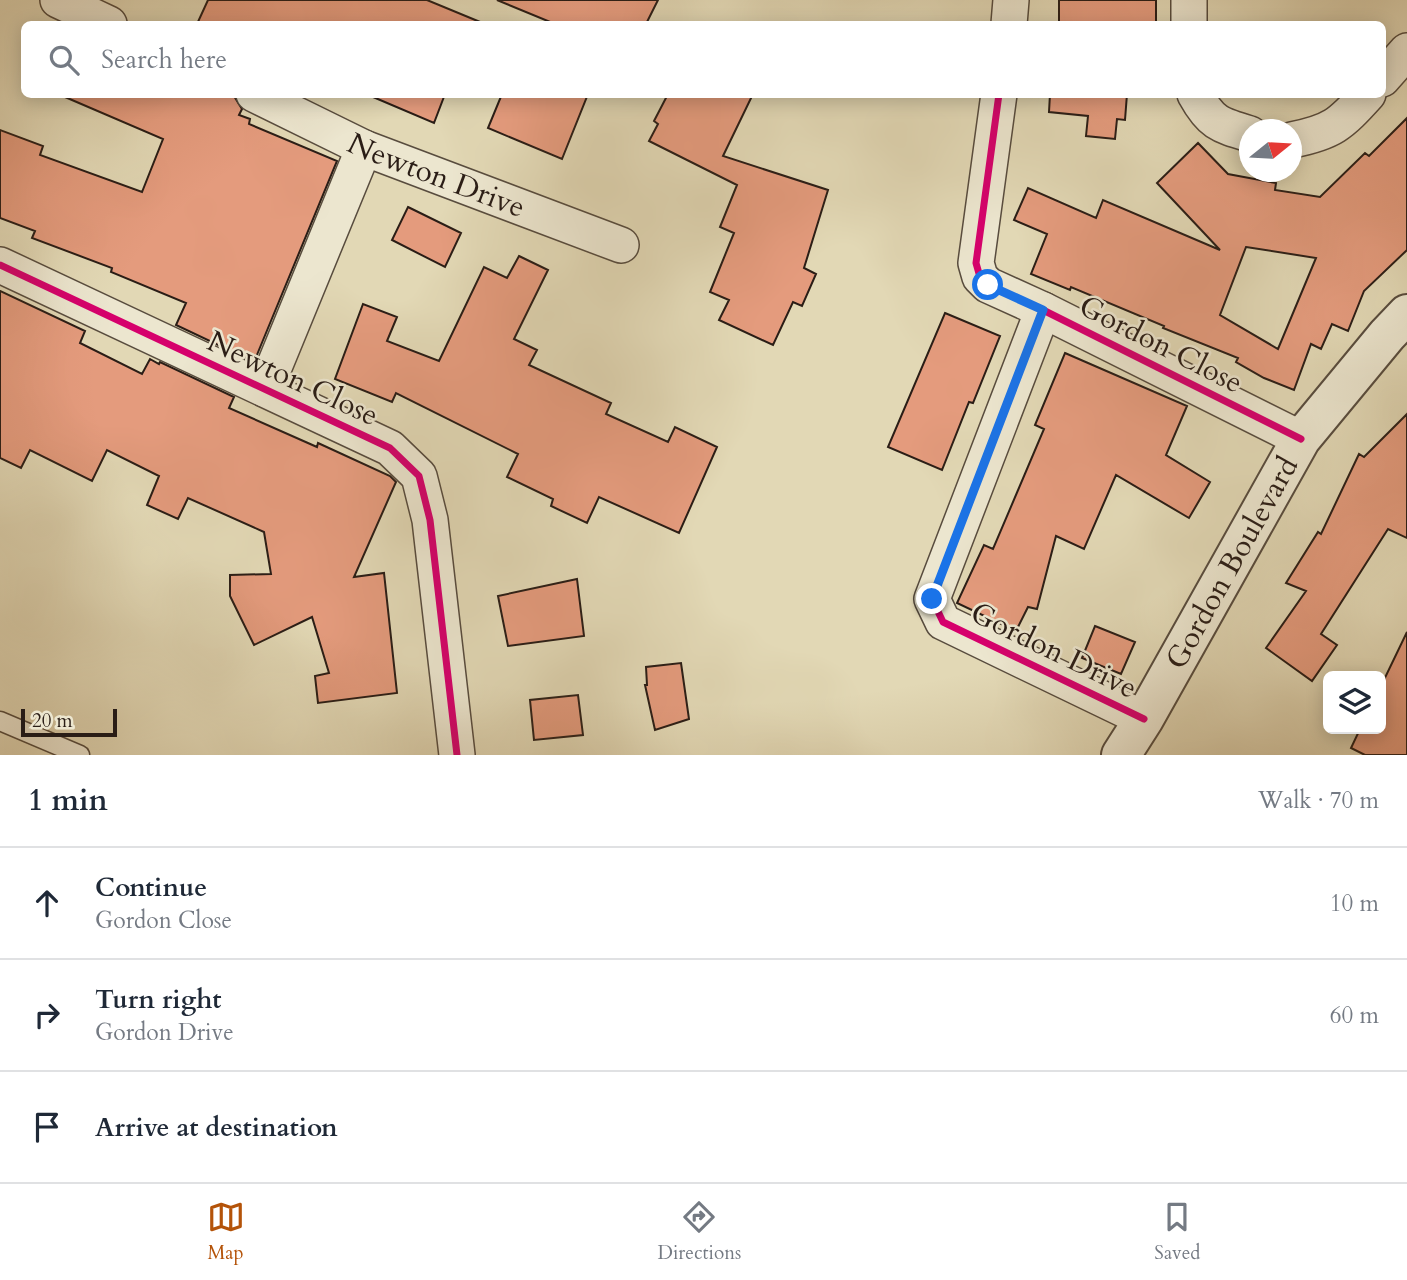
<!DOCTYPE html>
<html lang="en">
<head>
<meta charset="utf-8">
<style>
  body { margin:0; font-family:Cardo,serif; background:#f2f2f3; color:#1f2937 }
  .controls { position:absolute; right:21px; bottom:21px; display:grid; overflow:hidden; border-radius:10px; box-shadow:0 4px 18px #0003 }
  .controls button { width:63px; height:63px; display:grid; place-items:center; padding:0; border:0; border-bottom:2px solid #e0e1e3; background:#fff; color:#1f2937; font:35px sans-serif }
  .compass { position:absolute; left:1239px; top:119px; width:63px; height:63px; border-radius:50%; background:#fff; box-shadow:0 4px 18px #0003; rotate:72deg }
  .scale { position:absolute; left:21px; bottom:18px; width:96px; box-sizing:border-box; padding-left:7px; border:4px solid #2a1d16; border-top:0; font-size:19px; line-height:24px; white-space:nowrap; color:#2a1d16; -webkit-text-stroke:5px #ece6cf; paint-order:stroke }
  .stop { position:absolute; width:21px; height:21px; margin:-16px; border:5px solid #1a73e8; border-radius:50%; background:#fff }
  .stop.end { background:#1a73e8; border-color:#fff; box-shadow:0 2px 7px #0008 }
  .list { margin:0; padding:0; list-style:none }
  h2 { display:flex; justify-content:space-between; align-items:center; height:91px; margin:0; padding:0 28px; font-size:30px }
  h2 small { font-size:23px; font-weight:400; color:#747a83 }
  .list li { display:grid; grid-template-columns:46px 1fr auto; gap:21px; align-items:center; box-sizing:border-box; height:112px; padding:0 28px; border-top:2px solid #e0e1e3 }
  .list b { display:block; font-size:26px; white-space:nowrap }
  .list p { margin:0; font-size:23px; white-space:nowrap; color:#747a83 }
  .list em { font-size:23px; font-style:normal; color:#747a83 }
  .icon { flex:none; width:38px; height:38px; fill:none; stroke:currentColor; stroke-width:2; stroke-linecap:round; stroke-linejoin:round }
  .map { position:relative; flex:none; width:1407px; height:755px; overflow:hidden }
  .search { position:absolute; background:#fff; box-shadow:0 4px 18px #0003; left:21px; right:21px; top:21px; height:77px; display:flex; align-items:center; gap:18px; box-sizing:border-box; padding:0 24px; border-radius:10px; color:#747a83; font-size:26px }
  .sheet { height:427px; background:#fff }
  nav { display:flex; justify-content:space-around; align-items:center; box-sizing:border-box; height:98px; border-top:2px solid #e0e1e3; background:#fff; font-size:19px; color:#747a83 }
  nav a { display:grid; justify-items:center; gap:4px }
  nav .on { color:#b45309 }
  .map>svg:first-child { display:block }
  .building { fill:#e49b7d; stroke:#2a1d16; stroke-width:2; fill-rule:evenodd }
  .lines { fill:none; stroke-linecap:round; stroke-linejoin:round }
  .service-casing { stroke:#584c3e; stroke-width:21 }
  .minor-casing { stroke:#584c3e; stroke-width:38 }
  .tertiary-casing { stroke:#584c3e; stroke-width:42 }
  .service { stroke:#ece6cf; stroke-width:18 }
  .minor { stroke:#ece6cf; stroke-width:35 }
  .tertiary { stroke:#ece6cf; stroke-width:38 }
  .cycleway-casing { stroke:#ece6cf; stroke-width:11 }
  .cycleway { stroke:#d6006c; stroke-width:7 }
  .route { stroke:#1a73e8; stroke-width:9 }
  .labels { text-anchor:middle; stroke-width:5; stroke-linejoin:round; paint-order:stroke }
  .street-label { font-size:30px; fill:#2a1d16; stroke:#ece6cf }
</style>
</head>
<body>
<div class="map">
<svg width="1407" height="755" viewBox="0 0 1407 755">
  <rect width="100%" height="100%" fill="#e2d8b5"/>
  <filter id="stains"><feTurbulence type="fractalNoise" baseFrequency=".00286" numOctaves="4"/><feColorMatrix values="0 0 0 0 .2 0 0 0 0 .09 0 0 0 0 .02 0 0 0 .5 -.17"/></filter>
  <radialGradient id="worn" r=".72"><stop offset=".6" stop-color="#630" stop-opacity="0"/><stop offset="1" stop-color="#630" stop-opacity=".3"/></radialGradient>
  <!-- building -->
  <path class="building" d="M208,0H427L485,24H197Z
    M497,0H658L646,24H555Z
    M1059,0H1156V24H1059Z
    M58,94H230L234,96L242,109L239,115L250,119L249,124L337,161L254,362L176,325L186,303L111,272L112,268L32,238L35,231L0,218V130L43,146L40,155L142,192L163,139Z
    M366,94H445L434,123Z
    M502,94H588L562,159L488,128Z
    M668,94H753L723,156L828,190L804,268L816,274L802,306L793,302L773,345L719,320L729,300L710,292L734,233L720,227L737,185L649,141L658,124L654,121Z
    M1050,94H1127L1125,120L1117,119L1115,139L1086,136L1088,116L1049,112Z
    M1407,118V250L1364,291L1348,331L1332,324L1321,349L1311,344L1294,390L1264,378L1236,362L1238,358L1163,328L1164,326L1071,287L1070,290L1031,274L1047,234L1014,220L1028,188L1096,218L1103,200L1220,250L1157,183L1198,143L1228,174L1276,183L1275,190L1320,197L1365,153L1369,156ZM1246,247L1316,258L1278,349L1220,315Z
    M408,207L461,233L445,267L392,240Z
    M519,256L548,270L514,339L537,350L529,365L611,403L606,414L668,442L675,427L717,447L679,533L599,497L587,523L551,506L553,499L507,477L518,454L396,393L392,402L335,379L363,304L397,317L387,341L439,361L484,267L507,278Z
    M0,291L85,331L80,343L142,374L150,359L159,364L160,362L234,397L229,408L317,447L318,443L390,476L396,482L354,577L384,573L397,693L318,703L315,676L329,673L312,617L254,645L230,596V575L271,574L264,532L188,498L178,519L147,505L159,476L107,450L92,481L30,450L21,468L0,458Z
    M945,313L1000,336L973,403L969,402L942,470L888,447Z
    M1065,353L1187,406L1166,455L1210,482L1189,518L1116,475L1084,549L1056,536L1037,609L1028,607L1016,631L957,603L984,545L993,549L1044,429L1035,425Z
    M1407,414V538L1388,529L1321,634L1337,645L1312,681L1266,648L1306,591L1286,583L1318,532L1321,534L1359,454L1364,457Z
    M577,579L584,636L508,646L498,596Z
    M1095,626L1135,642L1121,674L1082,658Z
    M1407,632V755H1365L1351,748L1360,729H1381V686Z
    M681,663L689,719L655,730L645,685H647L646,667Z
    M578,695L583,735L534,740L530,700Z"/>
  <g class="lines">
    <!-- service casing -->
    <g class="service-casing">
      <path id="service" d="M0,721L80,755"/>
    </g>
    <!-- minor casing -->
    <g class="minor-casing">
      <g id="minor">
        <path d="M58,0L109,24"/>
        <path d="M1189,0V24"/>
        <path d="M1009,24L1011,0"/>
        <path d="M1382,79L1407,51"/>
        <path id="s1" d="M254,94L364,148L621,245"/>
        <path d="M999,94L976,263L980,277L988,285L1043,310L1301,439"/>
        <path d="M1195,94C1211,123 1219,125 1250,134"/>
        <path d="M1292,140C1332,132 1340,125 1368,94"/>
        <path d="M0,265L390,448L419,476L430,520L457,755"/>
        <path d="M1043,310L932,599L943,622L1144,719"/>
        <path d="M265,389L364,148"/>
      </g>
    </g>
    <!-- tertiary casing -->
    <g class="tertiary-casing">
      <g id="tertiary">
        <path id="s2" d="M1121,755L1144,719L1301,439L1387,335L1407,314"/>
      </g>
    </g>
    <!-- service -->
    <use href="#service" class="service"/>
    <!-- minor -->
    <use href="#minor" class="minor"/>
    <!-- tertiary -->
    <use href="#tertiary" class="tertiary"/>
    <!-- cycleway casing -->
    <g class="cycleway-casing">
      <path id="cycleway" d="M999,94L976,263L980,277L988,285L1043,310L1301,439
        M0,265L390,448L419,476L430,520L457,755
        M1043,310L932,599L943,622L1144,719"/>
    </g>
    <!-- cycleway -->
    <use href="#cycleway" class="cycleway"/>
  </g>
  <g class="lines">
    <!-- route -->
    <path class="route" d="M932,599L1043,310L988,285"/>
  </g>
  <g class="labels">
    <!-- street labels -->
    <g class="street-label">
      <text dy="10" stroke="none"><textPath href="#s1" startOffset="200">Newton Drive</textPath></text>
      <text transform="translate(1161 344) rotate(27)" y="10">Gordon Close</text>
      <text transform="translate(293 378) rotate(25)" y="10">Newton Close</text>
      <text dy="10" stroke="none"><textPath href="#s2" startOffset="222">Gordon Boulevard</textPath></text>
      <text transform="translate(1054 650) rotate(26)" y="10">Gordon Drive</text>
    </g>
  </g>
  <rect width="100%" height="100%" filter="url(#stains)"/>
  <rect width="100%" height="100%" fill="url(#worn)"/>
</svg>
<div class="controls">
<button><svg class="icon" aria-label="layers" viewBox="0 0 24 24"><path d="M12 4l9 5-9 5-9-5zM3 14l9 5 9-5"/></svg></button>
</div>
<svg class="compass" viewBox="-18 -18 36 36"><path d="M0-13l5 13h-10z" fill="#e53935"/><path d="M0 13l5-13h-10z" fill="#747a83"/></svg>
<div class="scale">20 m</div>
<div class="stop" style="left:988px;top:285px"></div>
<div class="stop end" style="left:932px;top:599px"></div>
<div class="search"><svg class="icon" aria-label="search" viewBox="0 0 24 24"><circle cx="10" cy="10" r="6"/><path d="M15 15l6 6"/></svg>Search here</div>
</div>
<section class="sheet">
<h2>1 min<small>Walk · 70 m</small></h2>
<ul class="list">
<li><svg class="icon" aria-label="ahead" viewBox="0 0 24 24"><path d="M12 20V5M6 11l6-6 6 6"/></svg><div><b>Continue</b><p>Gordon Close</p></div><em>10 m</em></li>
<li><svg class="icon" aria-label="right" viewBox="0 0 24 24"><path d="M7 20v-9h11M14 6l5 5-5 5"/></svg><div><b>Turn right</b><p>Gordon Drive</p></div><em>60 m</em></li>
<li><svg class="icon" aria-label="arrive" viewBox="0 0 24 24"><path d="M6 21V4h12l-3 4 3 4H6"/></svg><div><b>Arrive at destination</b></div></li>
</ul>
</section>
<nav>
<a class="on"><svg class="icon" aria-label="map" viewBox="0 0 24 24"><path d="M3 6l6-2 6 2 6-2v14l-6 2-6-2-6 2zM9 4v14M15 6v14"/></svg>Map</a>
<a><svg class="icon" aria-label="directions" viewBox="0 0 24 24"><path d="M12 3l9 9-9 9-9-9zM9 14v-3h6M13 9l2 2-2 2"/></svg>Directions</a>
<a><svg class="icon" aria-label="saved" viewBox="0 0 24 24"><path d="M7 4h10v16l-5-4-5 4z"/></svg>Saved</a>
</nav>
</body>
</html>
